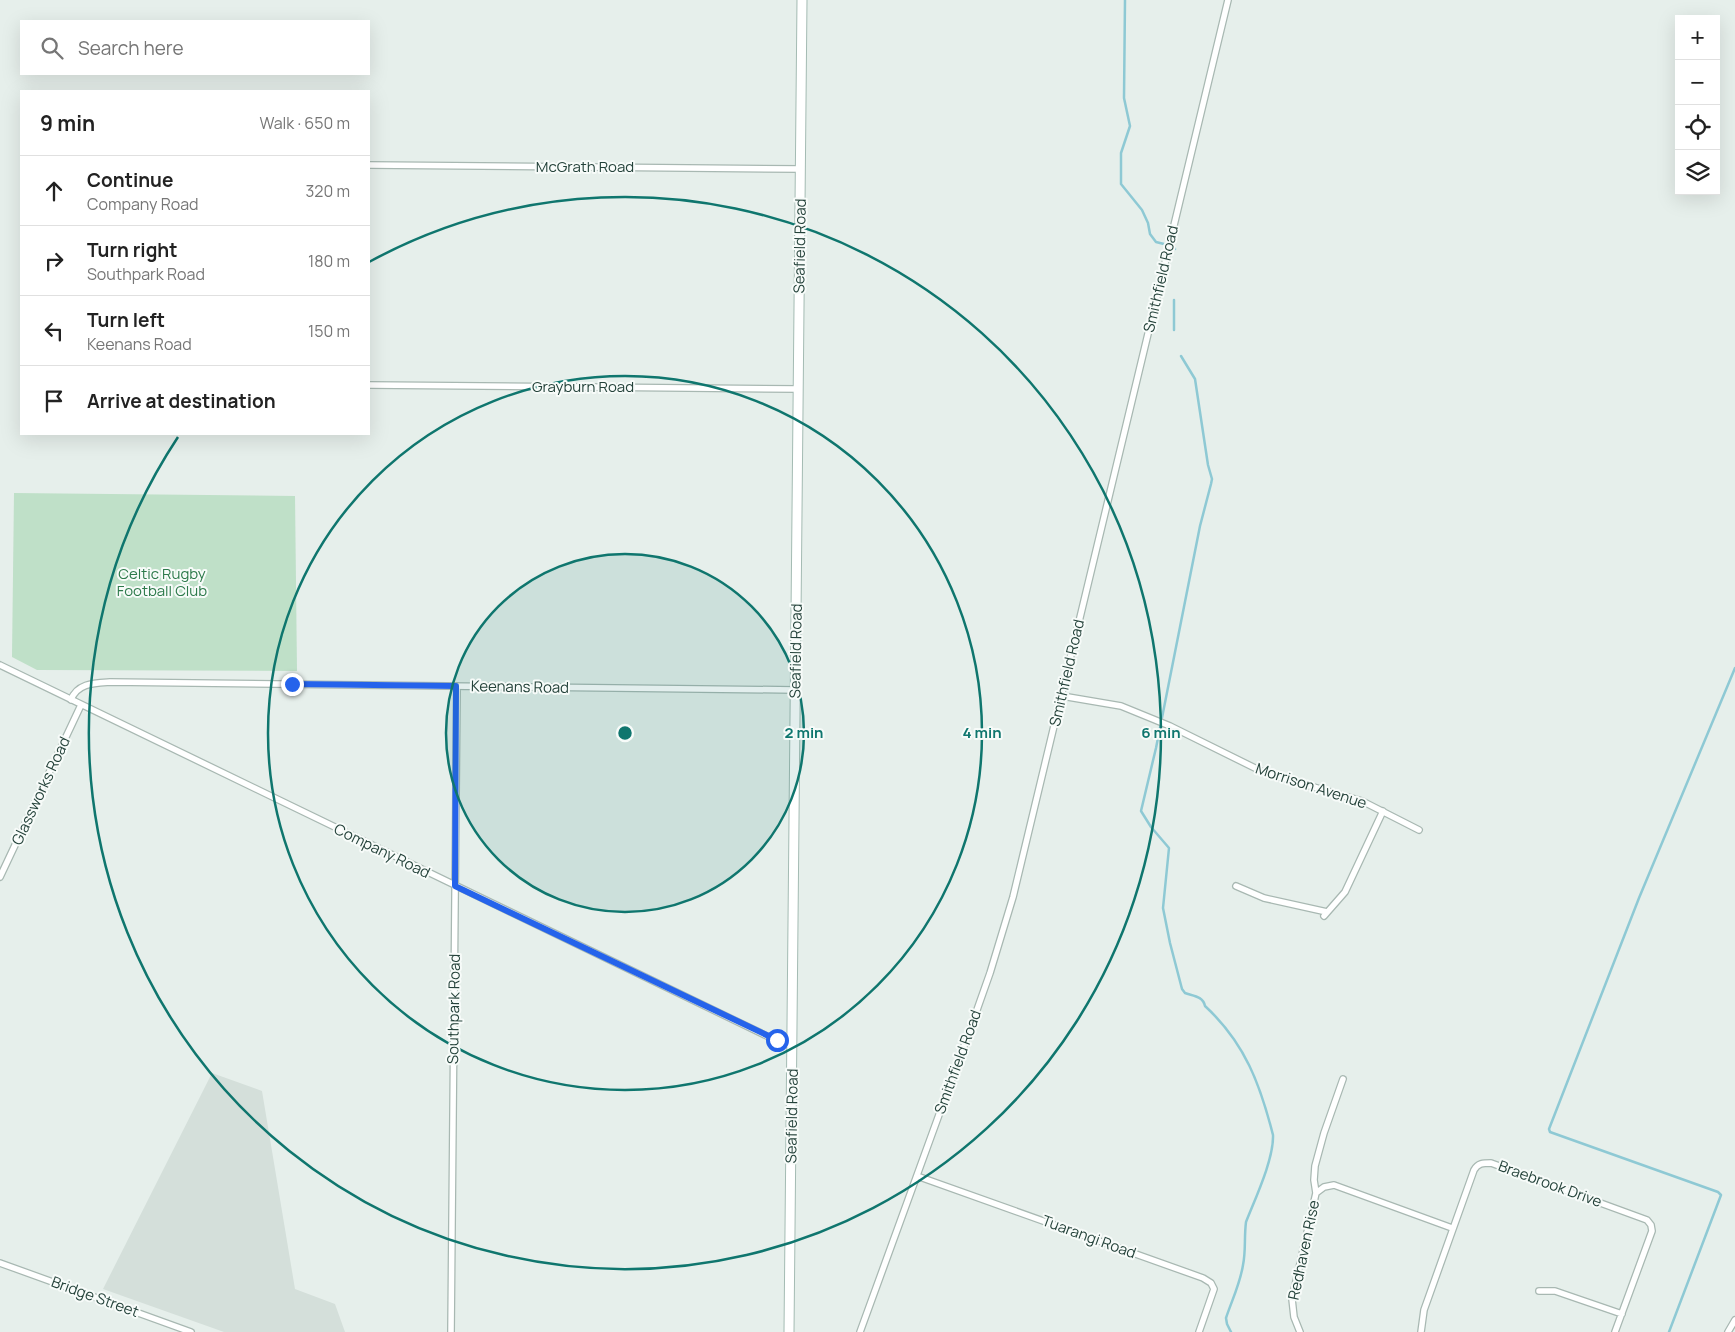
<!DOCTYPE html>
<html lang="en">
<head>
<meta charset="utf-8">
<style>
  body { margin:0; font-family:Manrope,sans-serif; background:#f2f2f2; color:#222 }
  .controls { position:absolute; right:15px; top:15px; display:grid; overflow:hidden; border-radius:0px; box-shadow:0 5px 20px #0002 }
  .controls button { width:45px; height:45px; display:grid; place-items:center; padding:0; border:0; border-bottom:1px solid #e0e0e0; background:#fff; color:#222; font:25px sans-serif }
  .stop { position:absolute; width:15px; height:15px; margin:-11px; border:4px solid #2563eb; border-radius:50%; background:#fff }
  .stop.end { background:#2563eb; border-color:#fff; box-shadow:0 1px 5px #0008 }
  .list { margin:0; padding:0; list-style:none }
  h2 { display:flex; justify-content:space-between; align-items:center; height:65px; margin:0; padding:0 20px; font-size:21px }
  h2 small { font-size:16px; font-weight:400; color:#767676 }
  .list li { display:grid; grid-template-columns:32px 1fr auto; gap:15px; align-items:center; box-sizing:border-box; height:70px; padding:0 20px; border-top:1px solid #e0e0e0 }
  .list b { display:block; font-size:19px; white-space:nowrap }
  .list p { margin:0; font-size:16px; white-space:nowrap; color:#767676 }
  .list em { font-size:16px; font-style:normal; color:#767676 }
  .icon { flex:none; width:28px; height:28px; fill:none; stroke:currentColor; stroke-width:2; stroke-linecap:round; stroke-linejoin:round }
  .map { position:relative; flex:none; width:1735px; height:1332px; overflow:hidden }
  .search { position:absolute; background:#fff; box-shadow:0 5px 20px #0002; left:20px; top:20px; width:350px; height:55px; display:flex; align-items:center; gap:12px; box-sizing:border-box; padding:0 18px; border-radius:0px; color:#767676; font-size:19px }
  .panel { position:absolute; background:#fff; box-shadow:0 5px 20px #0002; left:20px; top:90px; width:350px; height:345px; border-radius:0px }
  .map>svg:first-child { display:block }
  .built { fill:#d4dfda }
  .green { fill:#bfe0c8 }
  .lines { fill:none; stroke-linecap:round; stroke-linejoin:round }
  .stream { stroke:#8ec9d4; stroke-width:2.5 }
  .street-casing { stroke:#a8b8b2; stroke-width:8 }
  .secondary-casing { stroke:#a4bbb3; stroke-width:11 }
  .street { stroke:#fff; stroke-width:5.5 }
  .secondary { stroke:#fff; stroke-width:9 }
  .route { stroke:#2563eb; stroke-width:6 }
  .ring { fill:none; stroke:#0f766e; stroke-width:2.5 }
  .labels { text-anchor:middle; stroke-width:4; stroke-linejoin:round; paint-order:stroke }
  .street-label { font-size:15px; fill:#24423a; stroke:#f7fbf9 }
  .park-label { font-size:15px; fill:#2d7a4b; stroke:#f7fbf9 }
  .centre { fill:#0f766e; stroke:#f7fbf9; stroke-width:2.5 }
  .ring-label { font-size:15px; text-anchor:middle; font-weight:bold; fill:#0f766e; stroke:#f7fbf9; stroke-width:4; stroke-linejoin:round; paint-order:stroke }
</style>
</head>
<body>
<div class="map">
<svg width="1735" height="1332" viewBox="0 0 1735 1332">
  <rect width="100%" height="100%" fill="#e6efeb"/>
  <!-- built -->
  <path class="built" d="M212,1073L262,1091L295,1289L335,1304L345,1332H224L103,1289Z"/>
  <!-- green -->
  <path class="green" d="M14,493L295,496L297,671L37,670L12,657Z"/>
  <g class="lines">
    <!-- stream -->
    <path class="stream" d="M1125,0L1124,98L1130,126L1121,153V184L1142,210L1148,223L1150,234L1156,242L1164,244
      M1173,246L1175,249
      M1174,330V300
      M1181,356L1195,379L1208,465L1212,479L1211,484L1200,526L1156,748L1141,811L1151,827L1169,848L1163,908L1170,943L1182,989L1185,993C1193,996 1203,996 1205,1006C1245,1043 1260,1084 1273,1135C1274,1159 1255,1199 1246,1222C1244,1237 1246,1251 1243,1265C1240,1284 1232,1300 1226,1318L1227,1324L1231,1332
      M1669,1332L1721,1195L1718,1192L1550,1132L1549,1129L1639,898L1735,668"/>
    <!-- street casing -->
    <g class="street-casing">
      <path id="street" d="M369,165L800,169
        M369,385L798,389
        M0,665L767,1036L787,1044L792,1043
        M1062,696L1121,706L1170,726L1265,773L1362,801L1419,830
        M71,700C77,683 95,683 110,682L795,690
        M0,877L81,705
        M1236,886L1264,898L1327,912
        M1324,916L1345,892L1383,811
        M917,1176L1203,1278L1211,1283L1214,1289L1199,1332
        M1316,1193L1314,1180L1315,1166L1324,1133L1343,1079
        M0,1263L191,1332
        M1539,1291H1555L1622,1314
        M451,1332L457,686
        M860,1332L972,1024L990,973L1013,897L1228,0
        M1300,1332L1294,1317L1292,1299L1316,1193L1324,1187L1334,1185L1452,1228
        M1421,1332L1424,1310L1474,1170C1478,1163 1483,1163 1491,1163L1647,1220L1651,1225L1652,1231L1615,1332
        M1728,1332L1735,1320"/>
    </g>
    <!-- secondary casing -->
    <g class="secondary-casing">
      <path id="secondary" d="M789,1332L802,0"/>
    </g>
    <!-- street -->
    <use href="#street" class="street"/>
    <!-- secondary -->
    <use href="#secondary" class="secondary"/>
  </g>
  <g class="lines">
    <!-- route -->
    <path class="route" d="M292,684L456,686L455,886L777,1040"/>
  </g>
  <!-- distance rings -->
  <circle cx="625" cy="733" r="179" fill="#0f766e" fill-opacity=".12"/>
  <g class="ring">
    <circle cx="625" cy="733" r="179"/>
    <circle cx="625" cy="733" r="357"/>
    <path d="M369 262A536 536 0 1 1 178 437"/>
  </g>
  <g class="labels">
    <!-- street labels -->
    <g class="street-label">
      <text x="585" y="172">McGrath Road</text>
      <text transform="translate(800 246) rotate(-89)" y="5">Seafield Road</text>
      <text transform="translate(1161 279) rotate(-77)" y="5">Smithfield Road</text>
      <text x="583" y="392">Grayburn Road</text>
      <text transform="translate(796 651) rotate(-89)" y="5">Seafield Road</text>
      <text transform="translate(1067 673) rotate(-77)" y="5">Smithfield Road</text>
      <text transform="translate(520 687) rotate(1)" y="5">Keenans Road</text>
      <text transform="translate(1311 786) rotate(18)" y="5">Morrison Avenue</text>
      <text transform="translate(41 791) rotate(-65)" y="5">Glassworks Road</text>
      <text transform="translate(382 851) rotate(26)" y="5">Company Road</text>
      <text transform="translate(454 1009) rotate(-89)" y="5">Southpark Road</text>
      <text transform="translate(958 1062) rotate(-70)" y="5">Smithfield Road</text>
      <text transform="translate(792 1116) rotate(-89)" y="5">Seafield Road</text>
      <text transform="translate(1550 1184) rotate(20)" y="5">Braebrook Drive</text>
      <text transform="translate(1089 1237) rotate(20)" y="5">Tuarangi Road</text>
      <text transform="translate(1304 1250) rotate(-78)" y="5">Redhaven Rise</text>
      <text transform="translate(95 1297) rotate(20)" y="5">Bridge Street</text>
    </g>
    <!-- park labels -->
    <g class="park-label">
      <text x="162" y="579">Celtic Rugby<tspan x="162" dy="17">Football Club</tspan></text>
    </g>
  </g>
  <circle cx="625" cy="733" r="8" class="centre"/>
  <g class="ring-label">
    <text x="804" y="738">2 min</text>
    <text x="982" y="738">4 min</text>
    <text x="1161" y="738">6 min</text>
  </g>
</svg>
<div class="controls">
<button>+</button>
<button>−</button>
<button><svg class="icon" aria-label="locate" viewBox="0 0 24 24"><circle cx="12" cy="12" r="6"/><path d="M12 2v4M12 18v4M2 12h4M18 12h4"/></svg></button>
<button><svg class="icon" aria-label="layers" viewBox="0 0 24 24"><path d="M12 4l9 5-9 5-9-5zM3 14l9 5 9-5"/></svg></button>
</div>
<div class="stop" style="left:777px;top:1040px"></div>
<div class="stop end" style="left:292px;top:684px"></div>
<div class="search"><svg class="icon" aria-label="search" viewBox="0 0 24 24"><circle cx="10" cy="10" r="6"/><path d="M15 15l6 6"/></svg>Search here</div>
<section class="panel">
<h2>9 min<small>Walk · 650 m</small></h2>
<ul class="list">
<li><svg class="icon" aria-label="ahead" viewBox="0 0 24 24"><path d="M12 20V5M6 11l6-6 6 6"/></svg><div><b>Continue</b><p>Company Road</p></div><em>320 m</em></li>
<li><svg class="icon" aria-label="right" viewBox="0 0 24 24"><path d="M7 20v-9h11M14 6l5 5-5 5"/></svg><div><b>Turn right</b><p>Southpark Road</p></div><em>180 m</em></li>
<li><svg class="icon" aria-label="left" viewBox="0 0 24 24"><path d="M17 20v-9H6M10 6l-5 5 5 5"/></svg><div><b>Turn left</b><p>Keenans Road</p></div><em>150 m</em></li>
<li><svg class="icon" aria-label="arrive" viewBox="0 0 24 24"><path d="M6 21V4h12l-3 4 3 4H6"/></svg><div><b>Arrive at destination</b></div></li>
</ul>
</section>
</div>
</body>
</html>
